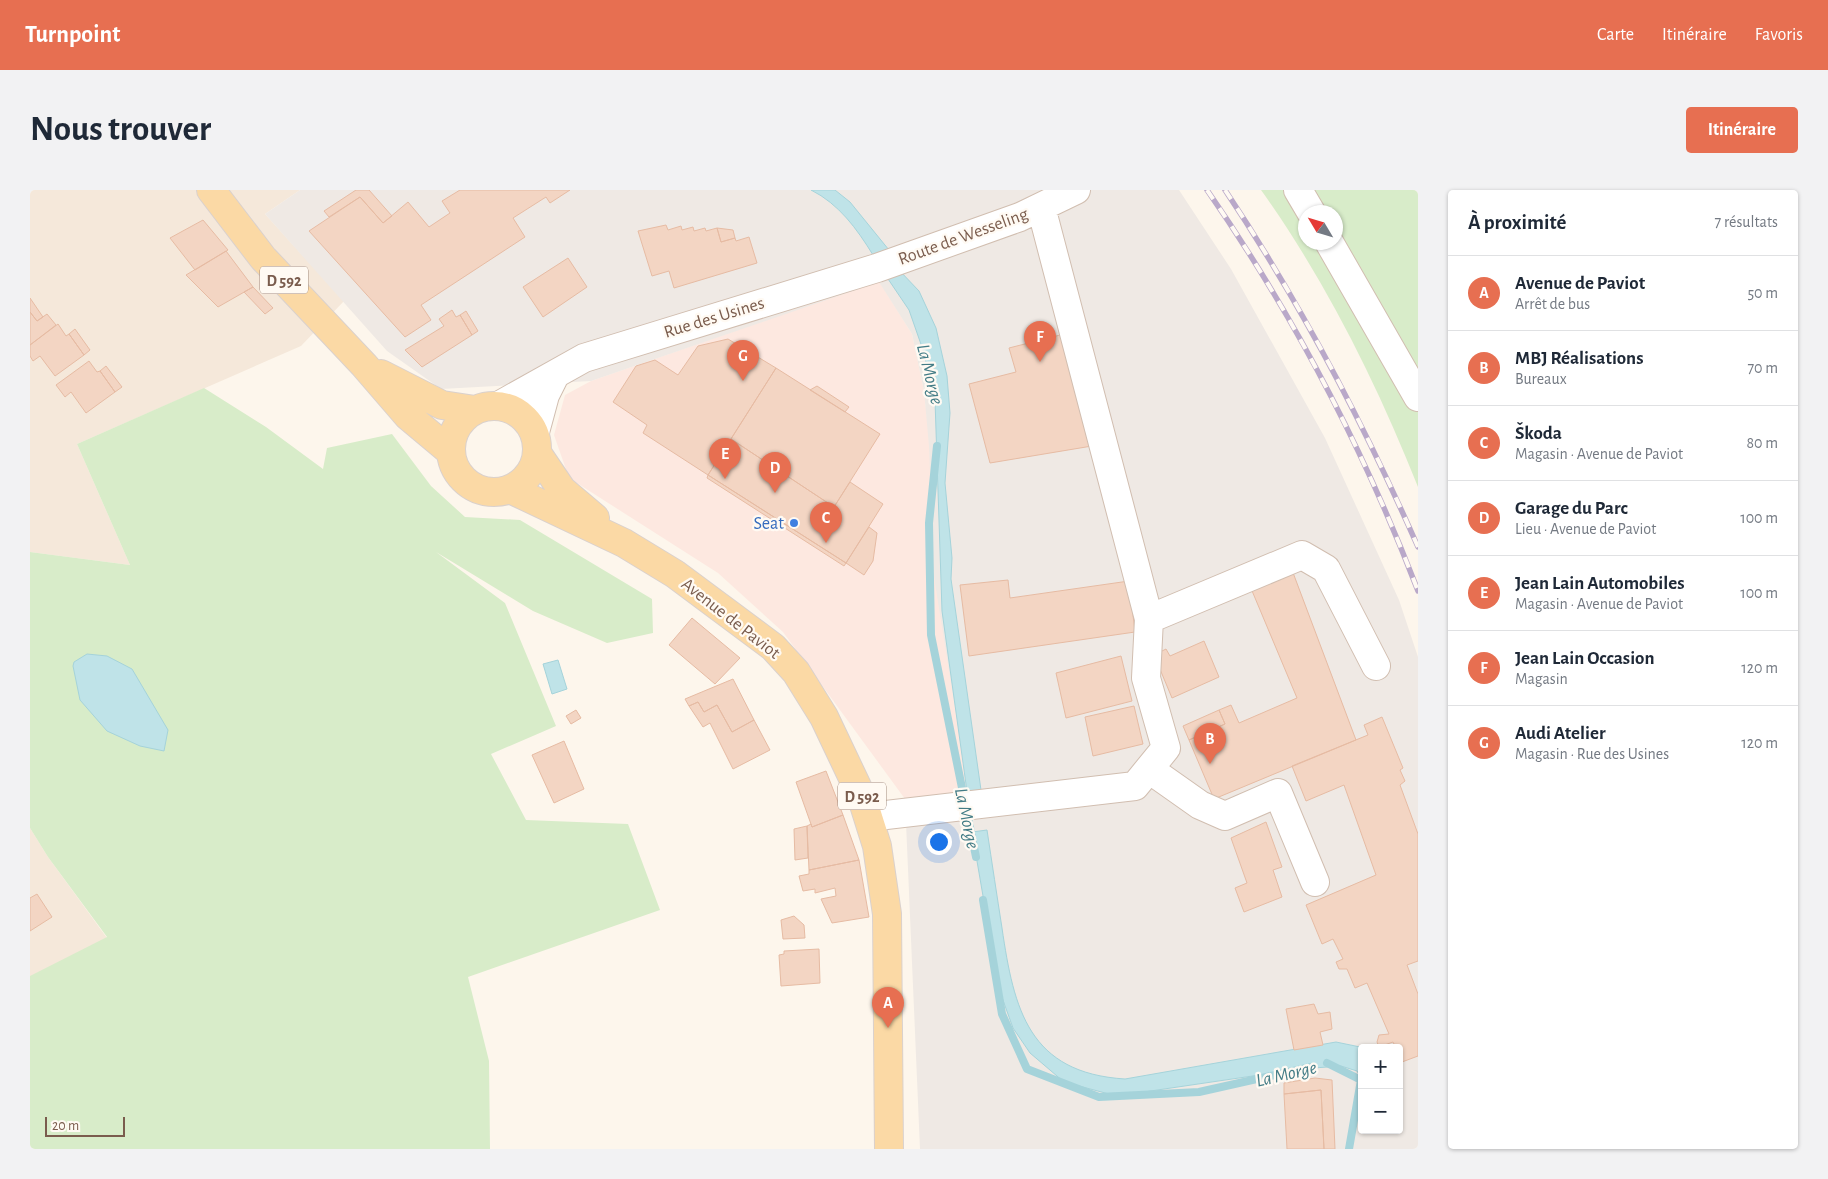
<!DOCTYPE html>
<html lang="fr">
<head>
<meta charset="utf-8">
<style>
  body { margin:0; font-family:"Alegreya Sans",sans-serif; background:#f2f2f3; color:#1f2937 }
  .controls { position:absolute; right:15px; bottom:15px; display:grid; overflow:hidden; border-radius:5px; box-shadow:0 1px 4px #0004 }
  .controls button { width:45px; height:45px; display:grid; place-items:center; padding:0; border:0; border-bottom:1px solid #e0e1e3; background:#fff; color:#1f2937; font:25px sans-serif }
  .compass { position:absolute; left:1268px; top:15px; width:45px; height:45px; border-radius:50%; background:#fff; box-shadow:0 1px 4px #0004; rotate:308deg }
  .scale { position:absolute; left:15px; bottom:12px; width:80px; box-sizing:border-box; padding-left:5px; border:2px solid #7a5c4d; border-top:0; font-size:14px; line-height:18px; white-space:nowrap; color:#7a5c4d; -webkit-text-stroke:4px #fffaf3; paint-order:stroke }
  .you { position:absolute; left:908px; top:651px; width:18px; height:18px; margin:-12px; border:4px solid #fff; border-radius:50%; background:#1a73e8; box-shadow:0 0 0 8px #1a73e833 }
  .badge { display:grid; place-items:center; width:32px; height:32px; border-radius:50%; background:#e76f51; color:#fff; font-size:16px; font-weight:700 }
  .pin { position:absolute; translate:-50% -41px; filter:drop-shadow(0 1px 2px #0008) }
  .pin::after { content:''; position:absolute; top:26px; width:18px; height:15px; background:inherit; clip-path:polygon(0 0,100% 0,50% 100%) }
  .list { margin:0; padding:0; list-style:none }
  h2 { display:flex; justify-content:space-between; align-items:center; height:65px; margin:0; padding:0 20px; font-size:21px }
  h2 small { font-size:16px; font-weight:400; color:#747a83 }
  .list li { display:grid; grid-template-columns:32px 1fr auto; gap:15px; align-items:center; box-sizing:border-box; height:75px; padding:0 20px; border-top:1px solid #e0e1e3 }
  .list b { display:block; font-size:19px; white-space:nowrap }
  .list p { margin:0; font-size:16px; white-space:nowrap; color:#747a83 }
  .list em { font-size:16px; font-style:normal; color:#747a83 }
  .map { position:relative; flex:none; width:1388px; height:959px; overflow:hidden; border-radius:5px }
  header { display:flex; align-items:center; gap:30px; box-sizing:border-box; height:70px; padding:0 25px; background:#e76f51; color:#fff }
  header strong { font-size:24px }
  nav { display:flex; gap:28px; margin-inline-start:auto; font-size:18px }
  .intro { display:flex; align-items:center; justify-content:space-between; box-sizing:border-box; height:120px; padding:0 30px }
  h1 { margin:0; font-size:35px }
  .button { padding:12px 22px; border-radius:5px; background:#e76f51; color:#fff; font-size:18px; font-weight:700 }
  main { display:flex; gap:30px; padding:0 30px }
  aside { flex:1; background:#fff; border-radius:5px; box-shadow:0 1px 4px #0004 }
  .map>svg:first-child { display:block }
  .residential { fill:#f5e8da }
  .commercial { fill:#fde8e0 }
  .industrial { fill:#efe9e4; fill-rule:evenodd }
  .green { fill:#d8ecc9; fill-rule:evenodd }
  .water { fill:#bfe3e8; stroke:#a5d3da }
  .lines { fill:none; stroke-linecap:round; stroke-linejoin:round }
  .stream { stroke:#a5d3da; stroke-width:8 }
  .building { fill:#f3d5c3; stroke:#e6bba3 }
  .minor-casing { stroke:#d1beb0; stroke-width:30 }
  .major-casing { stroke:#dad1cd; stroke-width:30 }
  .minor { stroke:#fff; stroke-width:28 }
  .major { stroke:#fbd9a5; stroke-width:28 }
  .rail-casing { stroke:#b9a8c9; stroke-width:5.5 }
  .rail { stroke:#fffaf3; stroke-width:4; stroke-dasharray:11; stroke-linecap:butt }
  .shop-dot { fill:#3f7fe0; stroke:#fffaf3; stroke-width:2 }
  .labels { text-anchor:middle; stroke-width:4.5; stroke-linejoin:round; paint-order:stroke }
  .shield { fill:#fffaf3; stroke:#a28b7f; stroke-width:1 }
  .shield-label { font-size:16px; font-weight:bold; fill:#7a5c4d }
  .street-label { font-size:18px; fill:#7a5c4d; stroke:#fffaf3 }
  .shop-label { font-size:18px; fill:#366cbe; stroke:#fffaf3; text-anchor:end }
  .water-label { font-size:19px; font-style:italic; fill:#437c86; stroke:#fffaf3 }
</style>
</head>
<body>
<header>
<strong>Turnpoint</strong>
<nav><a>Carte</a><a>Itinéraire</a><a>Favoris</a></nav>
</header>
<div class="intro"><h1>Nous trouver</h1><a class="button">Itinéraire</a></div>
<main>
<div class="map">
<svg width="1388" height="959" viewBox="0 0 1388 959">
  <rect width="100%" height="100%" fill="#fdf6ec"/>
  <!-- residential -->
  <path class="residential" d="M0,0H270L235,24L314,111L271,156L47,254L100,375L0,362Z
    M0,638L18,667L77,748L0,788Z"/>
  <!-- commercial -->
  <path class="commercial" d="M849,91L882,144L894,201L940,612L875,609L753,442L688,383L539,288L524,245L535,205L561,191Z"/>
  <!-- industrial -->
  <path class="industrial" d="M270,0H1149L1201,79L1295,248L1369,410L1388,467V959H890L875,609L940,611L904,387L899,256L894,201L882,144L849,92L561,191L411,199L357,161L235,24ZM1332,858H1369V940H1332Z"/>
  <!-- green -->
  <path class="green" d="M1231,0H1388V297C1347,194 1296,91 1231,0ZM1276,22H1306V52H1276Z
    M174,198L236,237L293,279L297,258L362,244L401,296L435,327L490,330L622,409L623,443L577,453L503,421L406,362L475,413L526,536L461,564L496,630L598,634L630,720L438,787L459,871L460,959H0V786L77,747L18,667L0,638V362L100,375L47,254Z"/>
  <!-- water -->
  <path class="water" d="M781,0H805L820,12L859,60L843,65C827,39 809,14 781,0Z
    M869,80L889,101L906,138L917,186L920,223L915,293L922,368L921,389L953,614L939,616L912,421L905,210L893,160L879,120L854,83Z
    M57,464L77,466L102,479L138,540L134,561L110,556L77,541L50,510L43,476L44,472Z
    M528,470L537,499L522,504L513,474Z
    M957,640C962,673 967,706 972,738C984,820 999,883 1095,889L1306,852L1335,858H1332V889L1327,881L1311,876L1270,879L1107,903L1079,904L1034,892L1000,863L983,838L969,799L942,642Z"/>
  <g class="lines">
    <!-- stream -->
    <path class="stream" d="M907,256L899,333L901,445L946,667
      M953,710L972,824L997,879L1069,907L1169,902L1281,877
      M1297,873L1331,890L1319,959"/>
  </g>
  <!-- building -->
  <path class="building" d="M326,0H339L362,26L353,33L330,7L299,27L294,21Z
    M430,0H540L520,13L516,7L483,28L495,47L391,115L401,130L375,147L279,41L330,7L353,33L378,12L399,37L420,23L412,11Z
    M173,30L198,60L165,80L140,48Z
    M636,35L638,40L651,36L652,40L663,37L664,41L675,38L676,41L687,38L691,52L705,48L706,51L719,47L727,73L644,98L639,81L622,86L608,41Z
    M687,38L703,40L705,48L691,52Z
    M196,61L223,97L188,117L156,85Z
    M538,68L557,97L513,127L493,97Z
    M223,97L243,118L235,124L214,102Z
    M0,108L13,127L7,131L0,122Z
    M422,120L426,127L430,125L442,145L392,177L375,160L414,136L409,129Z
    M436,121L448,141L442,145L430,125Z
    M0,122L7,131L17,124L26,135L0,155Z
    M28,134L36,146L39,144L54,165L25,186L10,166L3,171L0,166V155Z
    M45,139L60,160L54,165L39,144Z
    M1034,144L1062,256L960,273L939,194L986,182L979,158Z
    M698,149L746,178L678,285L613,243L617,235L583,212L606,176L625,170L648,185L668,156Z
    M59,171L67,182L70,181L85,202L56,223L41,202L35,207L26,195Z
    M76,176L92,197L85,202L70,181Z
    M746,178L850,244L804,317L701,249Z
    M787,196L819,217L815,222L780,200Z
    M701,249L804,317L820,292L853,314L816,373L678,285Z
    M678,285L816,373L814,376L677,288Z
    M839,337L847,343L843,371L834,385L816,373Z
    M1262,380L1326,550L1184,609L1159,550L1195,534L1189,520L1201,515L1209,533L1267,508L1220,396Z
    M978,390L980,408L1099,391L1105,442L939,466L930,395Z
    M662,428L710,468L685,494L639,455Z
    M1174,451L1189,487L1142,508L1127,472L1131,471L1128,463L1136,459L1140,466Z
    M1091,466L1102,511L1036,528L1026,483Z
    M703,489L724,530L702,542L687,515L674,522L668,512L659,516L655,509Z
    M668,512L674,522L687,515L702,542L724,530L740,560L703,579L680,533L673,537L659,516Z
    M1104,516L1113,554L1063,566L1055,527Z
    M546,520L551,528L541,534L536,526Z
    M1189,520L1195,534L1159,550L1153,536Z
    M1352,527L1373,578L1370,580L1375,591L1370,595L1388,644V771L1377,775L1388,804V866L1372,872L1369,858H1366L1363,852L1349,857L1347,852L1349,845L1359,844L1337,793L1325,798L1317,779H1309L1306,772L1313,769L1303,749L1292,754L1276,715L1346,685L1314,595L1276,611L1262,576L1338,545L1334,535Z
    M534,551L554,599L524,613L502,565Z
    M796,581L813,625L782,637L766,592Z
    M813,625L829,670L779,680L777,636L781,634L782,637Z
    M1236,632L1252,677L1243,680L1252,707L1214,722L1205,698L1217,693L1201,648Z
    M777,636L778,668L765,670L764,639Z
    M829,670L839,727L802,733L791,709L806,706L805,698L785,703V699L773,701L769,686L779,684V680Z
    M7,704L22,727L0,741V708Z
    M764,726L774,735L775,748L753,749L751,730Z
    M789,759L790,793L751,796L749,765L754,764V761Z
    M1284,814L1288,824L1300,822L1302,839L1290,842L1293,855L1264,860L1256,819Z
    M1285,888L1302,890L1305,959H1294L1291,900L1254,904V893Z
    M1291,900L1294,959H1257L1254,904Z"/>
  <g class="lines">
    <!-- minor casing -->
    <g class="minor-casing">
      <path id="minor" d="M1268,0L1281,22
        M1299,52L1388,207
        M470,215L554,168L847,78L990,27L1046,0
        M505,242L515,205L525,185
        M1119,429L1272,365L1296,379L1346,476
        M1119,579L1170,615L1195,626L1248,603L1285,692
        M839,627L1105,596L1136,558L1116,488L1119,429L1011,17"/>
    </g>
    <!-- major casing -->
    <g class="major-casing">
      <path id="major" d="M181,0L233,68L334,175L378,226L421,262
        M351,184L412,215L445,220
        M421 259a43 43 0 1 1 86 0a43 43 0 1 1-86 0Z
        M507,263L532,300L565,328
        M480,299L594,353L645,384L743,457L766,482L794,527L831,605L847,656L857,724L859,959"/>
    </g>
    <!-- minor -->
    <use href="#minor" class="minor"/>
    <!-- major -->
    <use href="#major" class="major"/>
    <!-- rail casing -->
    <g class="rail-casing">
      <path id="rail" d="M1177,0C1263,124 1334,260 1388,401
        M1195,0C1271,114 1333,232 1388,357"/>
    </g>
    <!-- rail -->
    <use href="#rail" class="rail"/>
  </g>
  <!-- markers -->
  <circle class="shop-dot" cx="764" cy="333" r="5"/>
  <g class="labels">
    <!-- shield labels -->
    <g class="shield">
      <rect x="230" y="76.5" width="48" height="27" rx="4"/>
      <rect x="808" y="592.5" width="48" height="27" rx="4"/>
    </g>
    <g class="shield-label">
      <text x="254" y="96">D 592</text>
      <text x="832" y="612">D 592</text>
    </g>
    <!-- street labels -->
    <g class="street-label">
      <text transform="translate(933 46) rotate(-20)" y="6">Route de Wesseling</text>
      <text transform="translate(684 127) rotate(-17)" y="6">Rue des Usines</text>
      <text transform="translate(701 428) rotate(38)" y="6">Avenue de Paviot</text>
    </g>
    <!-- shop labels -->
    <g class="shop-label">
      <text x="754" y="339">Seat</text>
    </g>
    <!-- water labels -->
    <g class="water-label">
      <text transform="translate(901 184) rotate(76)" y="7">La Morge</text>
      <text transform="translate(938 628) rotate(78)" y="7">La Morge</text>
      <text transform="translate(1256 883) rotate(-13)" y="7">La Morge</text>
    </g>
  </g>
</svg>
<div class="controls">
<button>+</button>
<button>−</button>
</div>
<svg class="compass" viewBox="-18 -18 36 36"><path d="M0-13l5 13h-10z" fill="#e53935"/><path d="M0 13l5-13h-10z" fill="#747a83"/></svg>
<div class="scale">20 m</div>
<div class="you"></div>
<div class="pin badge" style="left:858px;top:838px">A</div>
<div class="pin badge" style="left:1180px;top:574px">B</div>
<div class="pin badge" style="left:796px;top:353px">C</div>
<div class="pin badge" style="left:745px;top:303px">D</div>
<div class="pin badge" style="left:695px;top:289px">E</div>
<div class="pin badge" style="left:1010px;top:172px">F</div>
<div class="pin badge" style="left:713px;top:191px">G</div>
</div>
<aside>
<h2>À proximité<small>7 résultats</small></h2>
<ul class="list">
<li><span class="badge">A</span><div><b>Avenue de Paviot</b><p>Arrêt de bus</p></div><em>50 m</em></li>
<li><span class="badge">B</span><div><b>MBJ Réalisations</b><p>Bureaux</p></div><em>70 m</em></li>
<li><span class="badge">C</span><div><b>Škoda</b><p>Magasin · Avenue de Paviot</p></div><em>80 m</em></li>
<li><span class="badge">D</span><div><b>Garage du Parc</b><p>Lieu · Avenue de Paviot</p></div><em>100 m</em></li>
<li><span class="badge">E</span><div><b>Jean Lain Automobiles</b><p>Magasin · Avenue de Paviot</p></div><em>100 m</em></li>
<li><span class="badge">F</span><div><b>Jean Lain Occasion</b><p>Magasin</p></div><em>120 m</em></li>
<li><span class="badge">G</span><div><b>Audi Atelier</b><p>Magasin · Rue des Usines</p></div><em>120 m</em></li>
</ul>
</aside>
</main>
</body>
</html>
